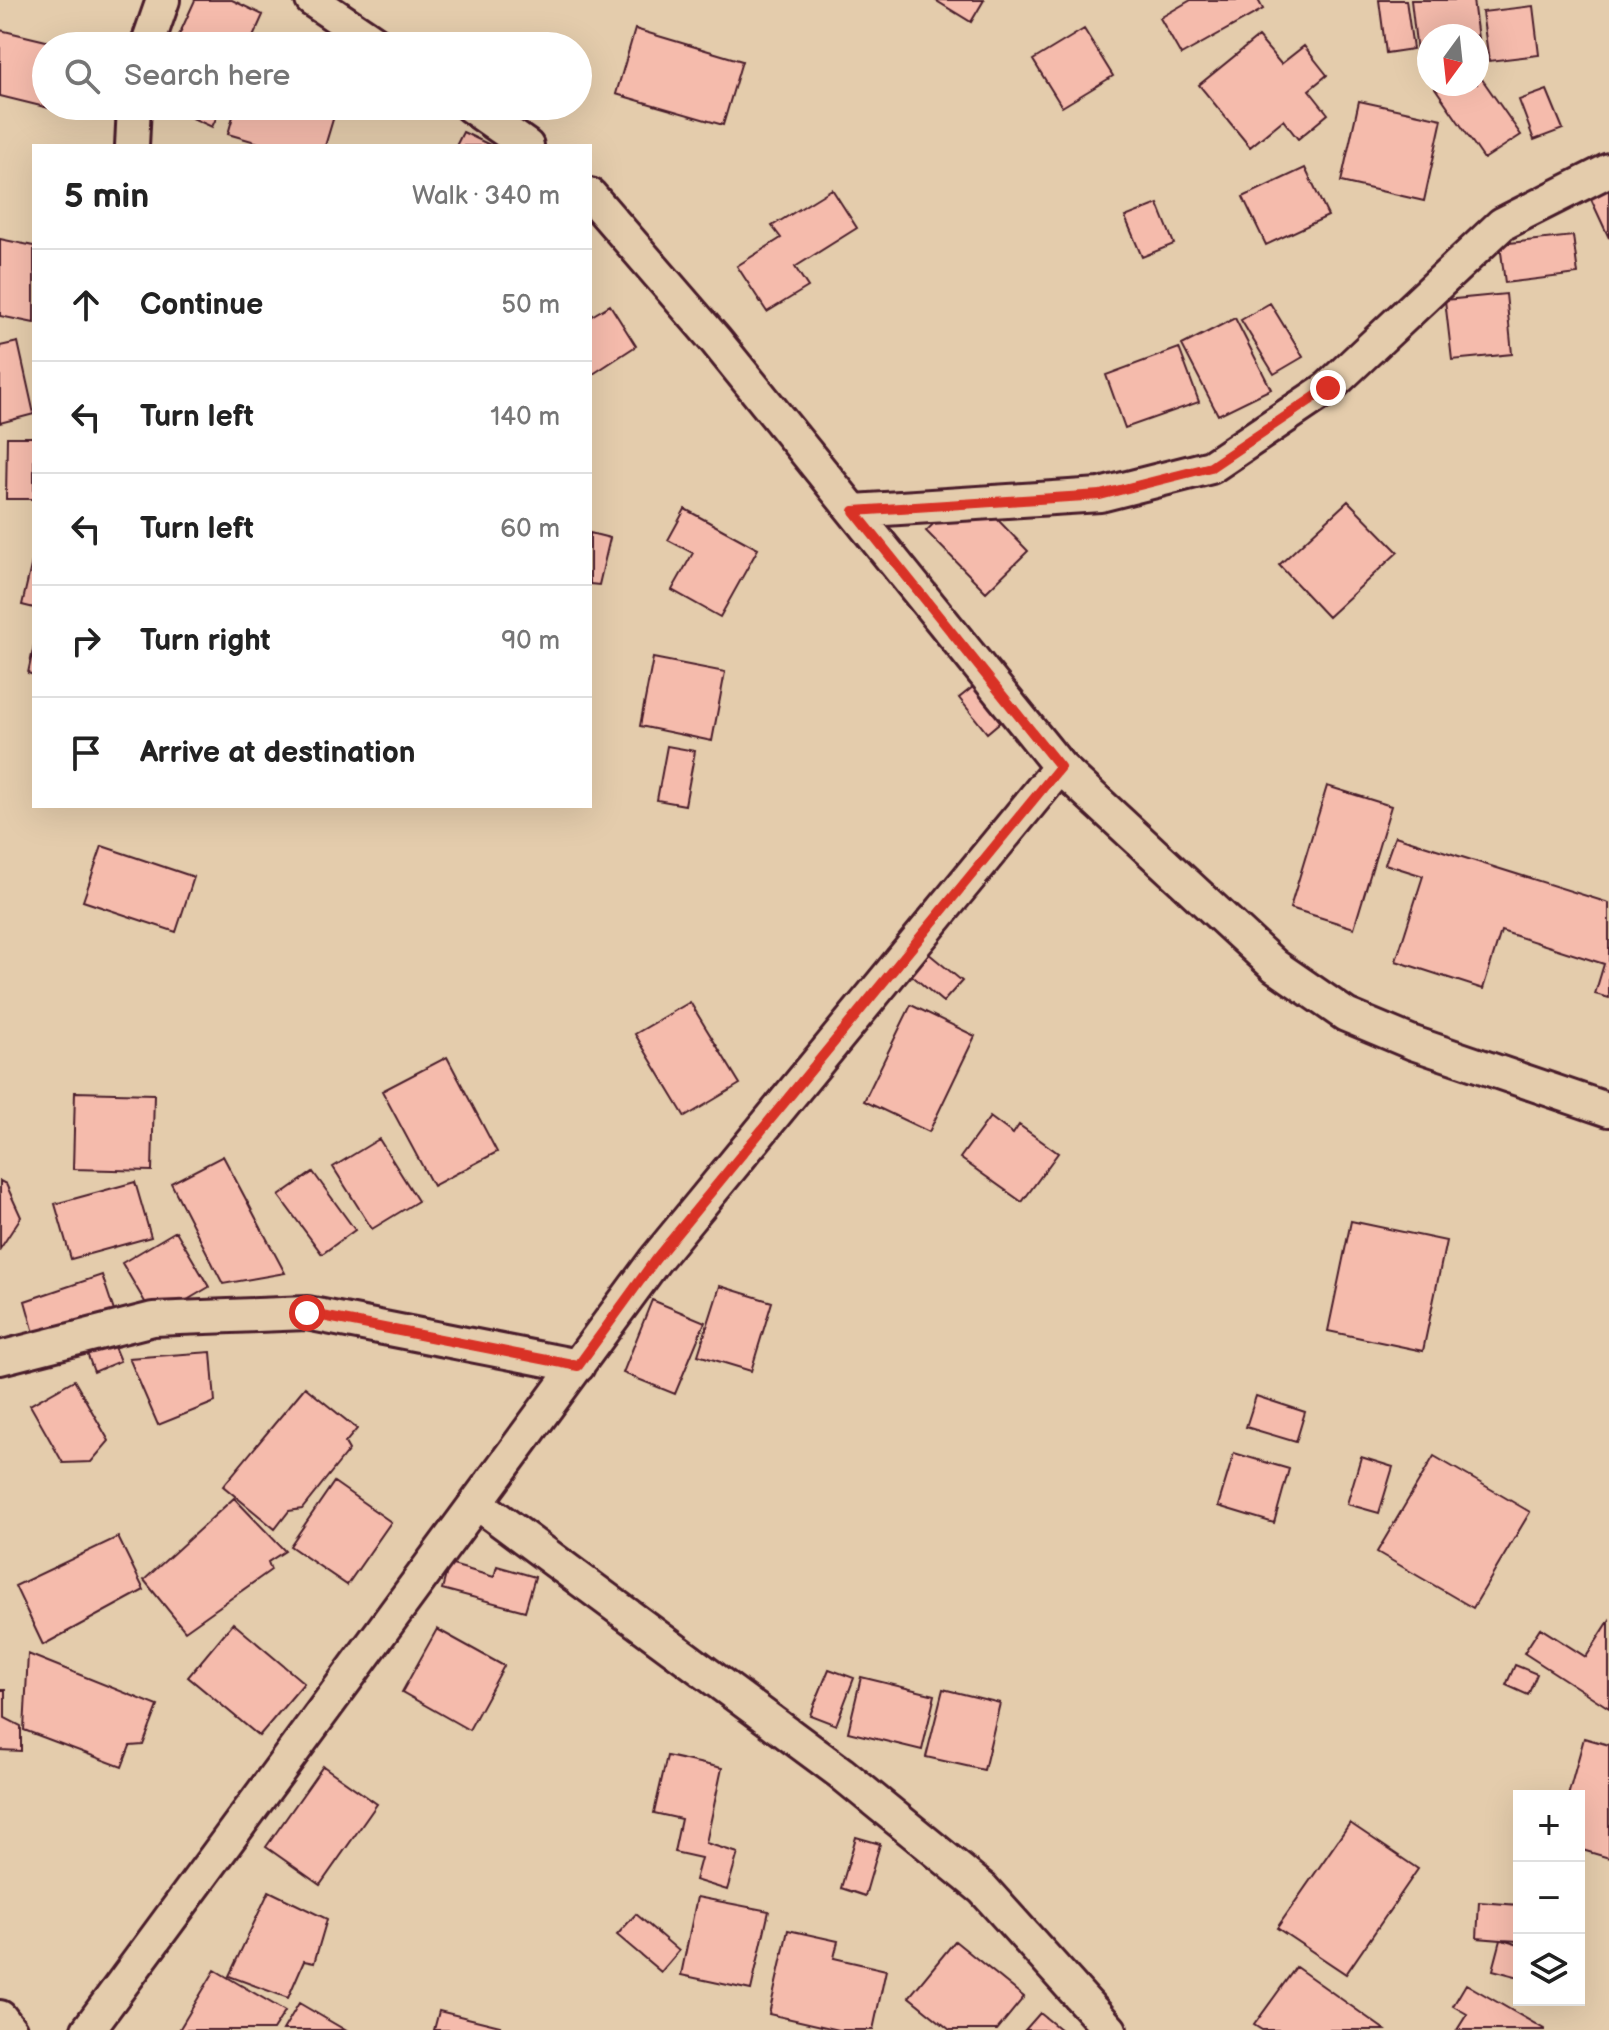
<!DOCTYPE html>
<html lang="en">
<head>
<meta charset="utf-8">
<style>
  body { margin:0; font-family:"Balsamiq Sans",sans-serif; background:#f6f6f6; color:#222 }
  .controls { position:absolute; right:24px; bottom:24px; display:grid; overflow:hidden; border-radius:0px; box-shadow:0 8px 32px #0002 }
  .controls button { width:72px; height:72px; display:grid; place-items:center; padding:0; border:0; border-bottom:2px solid #e0e0e0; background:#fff; color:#222; font:40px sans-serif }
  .compass { position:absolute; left:1417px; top:24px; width:72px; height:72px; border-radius:50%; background:#fff; box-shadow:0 8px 32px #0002; rotate:195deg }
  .stop { position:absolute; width:24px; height:24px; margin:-18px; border:6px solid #d93025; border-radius:50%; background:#fff }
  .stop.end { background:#d93025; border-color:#fff; box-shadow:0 2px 8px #0008 }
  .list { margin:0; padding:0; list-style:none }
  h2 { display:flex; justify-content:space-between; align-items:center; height:104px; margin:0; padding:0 32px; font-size:34px }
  h2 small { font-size:26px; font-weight:400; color:#767676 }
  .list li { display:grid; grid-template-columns:52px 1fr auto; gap:24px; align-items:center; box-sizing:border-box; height:112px; padding:0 32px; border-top:2px solid #e0e0e0 }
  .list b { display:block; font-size:30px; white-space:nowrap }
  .list em { font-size:26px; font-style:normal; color:#767676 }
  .icon { flex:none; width:44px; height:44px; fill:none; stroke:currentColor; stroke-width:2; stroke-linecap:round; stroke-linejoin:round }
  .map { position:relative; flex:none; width:1609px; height:2030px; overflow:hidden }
  .search { position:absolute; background:#fff; box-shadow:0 8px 32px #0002; left:32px; top:32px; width:560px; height:88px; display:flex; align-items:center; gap:20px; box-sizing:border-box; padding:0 28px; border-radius:44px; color:#767676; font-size:30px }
  .panel { position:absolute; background:#fff; box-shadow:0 8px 32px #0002; left:32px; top:144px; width:560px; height:664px; border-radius:0px }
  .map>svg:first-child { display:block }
  .building { fill:#f5bbac; stroke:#4a1f2b; stroke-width:2 }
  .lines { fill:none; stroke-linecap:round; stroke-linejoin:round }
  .minor-casing { stroke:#4a1f2b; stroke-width:38 }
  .minor { stroke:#e4ccac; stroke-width:32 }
  .route { stroke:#d93025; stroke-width:10 }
</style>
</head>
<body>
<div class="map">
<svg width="1609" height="2030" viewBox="0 0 1609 2030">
  <rect width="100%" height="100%" fill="#e4ccac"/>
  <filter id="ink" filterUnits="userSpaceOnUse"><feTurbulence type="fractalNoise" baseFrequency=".0125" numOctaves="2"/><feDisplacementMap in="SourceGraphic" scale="16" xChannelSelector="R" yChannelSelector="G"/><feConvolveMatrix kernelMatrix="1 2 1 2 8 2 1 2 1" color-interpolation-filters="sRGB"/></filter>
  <g filter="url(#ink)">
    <!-- building -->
    <path class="building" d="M195,0H232L263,15L249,46H174Z
      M935,0H984L971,22Z
      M1191,0H1258L1263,9L1181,55L1160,18Z
      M1379,0H1406L1413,49L1386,53Z
      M1411,0H1473L1480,54L1477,55V36H1429V60L1418,61Z
      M1533,6L1539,55L1489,61L1482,12Z
      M635,29L742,61L723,125L616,94Z
      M1084,29L1113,76L1062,107L1033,60Z
      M0,30L67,46H46V106H58L57,110L0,96Z
      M1258,37L1281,64L1304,46L1327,75L1309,90L1328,114L1298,139L1283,120L1250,147L1199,85Z
      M1477,72L1521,135L1484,159L1435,88L1441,84H1477Z
      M1547,90L1563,129L1534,140L1519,100Z
      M1359,101L1442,119L1424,201L1341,182Z
      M166,106H222L212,127Z
      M236,106H337L325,146H269L228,134Z
      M463,132L492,146H456Z
      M1305,168L1328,216L1266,245L1243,197Z
      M1609,172V238L1584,184Z
      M832,189L857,228L795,267L808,287L767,312L737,266L781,238L772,226Z
      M1158,204L1174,244L1142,257L1125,217Z
      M1573,236L1578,274L1505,283L1500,244Z
      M0,239L34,246V323L0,316Z
      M1506,294L1512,354L1452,360L1445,300Z
      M1270,303L1303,357L1274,374L1241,320Z
      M610,305L636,346L590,376V317Z
      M1235,318L1271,389L1218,415L1182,345Z
      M18,342L34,414L0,423V346Z
      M1179,348L1199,402L1125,428L1106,375Z
      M7,437H34V499H6Z
      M969,490L1028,551L986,592L926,531Z
      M1348,501L1398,552L1328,617L1279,565Z
      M685,509L758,549L720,617L672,590L693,553L668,540Z
      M590,533L610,538L599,585L590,584Z
      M34,553V608L22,605Z
      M34,645V675L28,673Z
      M653,658L725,672L712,741L640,726Z
      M978,683L1006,717L987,733L959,698Z
      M667,746L695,751L685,805L657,800Z
      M1327,786L1391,806L1354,928L1290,908Z
      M1395,836L1609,903V998L1595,994L1604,964L1501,931L1483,989L1396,961L1423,876L1385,864Z
      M102,846L194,877L176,932L83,901Z
      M928,953L962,981L943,1002L910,974Z
      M690,1002L740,1084L685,1117L635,1034Z
      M911,1005L975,1036L929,1132L864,1101Z
      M447,1057L497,1152L433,1186L382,1091Z
      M75,1092L154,1094L152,1171L73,1169Z
      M990,1117L1013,1134L1019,1125L1058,1153L1022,1202L960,1158Z
      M379,1139L418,1201L372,1229L333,1167Z
      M223,1156L285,1273L223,1284L171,1183Z
      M313,1172L355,1230L322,1254L279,1196Z
      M0,1181L6,1184L21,1217L0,1249Z
      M135,1182L151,1237L71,1259L55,1204Z
      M1351,1221L1446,1241L1423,1351L1328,1331Z
      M176,1231L209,1287L155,1319L122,1263Z
      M102,1275L115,1314L36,1340L25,1301Z
      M720,1286L772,1302L751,1371L698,1355Z
      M652,1300L705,1322L675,1394L623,1373Z
      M112,1342L120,1361L94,1372L87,1353Z
      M211,1352L215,1402L158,1425L129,1358Z
      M74,1380L109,1441L91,1462L63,1463L30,1405Z
      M305,1387L357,1429L345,1443L349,1450L302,1509L289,1511L275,1529L223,1486Z
      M1256,1396L1305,1412L1296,1442L1246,1427Z
      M1234,1453L1289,1469L1274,1523L1218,1506Z
      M1434,1456L1530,1512L1473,1608L1377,1552Z
      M1361,1457L1393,1467L1379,1513L1347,1504Z
      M334,1482L391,1522L347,1585L290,1546Z
      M234,1498L285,1551L268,1562L271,1570L185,1631L144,1580Z
      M118,1537L144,1590L43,1645L15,1586Z
      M449,1564L494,1577L497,1566L535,1577L525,1611L442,1589Z
      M1609,1621V1708L1524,1653L1540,1628L1586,1657Z
      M233,1623L304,1683L259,1736L188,1677Z
      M437,1629L504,1666L469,1730L402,1692Z
      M28,1654L158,1706L143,1745L130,1746L122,1767L24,1730Z
      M1515,1665L1537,1674L1528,1695L1506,1685Z
      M829,1669L854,1678L836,1725L810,1715Z
      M861,1677L935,1695L922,1750L848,1732Z
      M943,1689L1000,1703L984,1770L926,1757Z
      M0,1690H5V1718L21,1726V1751L0,1750Z
      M1584,1738L1609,1745V1858L1579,1849V1796H1568Z
      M667,1756L722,1768L706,1843L738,1853L727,1890L695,1880L701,1858L674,1852L681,1819L654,1813Z
      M323,1766L377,1804L320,1885L266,1847Z
      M1350,1823L1418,1869L1346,1974L1277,1928Z
      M856,1837L880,1844L865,1896L841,1888Z
      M269,1891L327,1919L314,1963L304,1961L288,1998L229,1976Z
      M697,1897L769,1911L751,1990L681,1975Z
      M1479,1902L1519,1905V1941L1502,1940L1519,1945V1977L1493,1970L1501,1940L1477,1938Z
      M636,1914L679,1951L661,1972L617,1935Z
      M788,1930L838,1941L834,1958L886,1970L873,2030H839L769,2014Z
      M955,1941L1024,1997L997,2030H950L909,1997Z
      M1296,1967L1385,2030H1262L1254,2025Z
      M215,1970L285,2011L273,2030H179Z
      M1466,1984L1544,2029V2030H1457L1467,2014L1453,2006Z
      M299,2003L345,2030H283Z
      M439,2011L500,2026L499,2030H434Z
      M1040,2013L1061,2030H1025Z"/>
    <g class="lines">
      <!-- minor casing -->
      <g class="minor-casing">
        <path id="minor" d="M312,0L380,46
          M147,46L163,0
          M470,106L527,146
          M132,146L134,106
          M590,195L716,341L1060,767L1275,966L1346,1015L1413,1043L1609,1110
          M854,511L1100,495L1211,467L1328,388L1502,224L1609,170
          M0,1358L153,1319L307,1313L578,1366
          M477,1503L841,1773L983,1889L1110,2030
          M0,2017L10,2030
          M88,2030L655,1260L1060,767"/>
      </g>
      <!-- minor -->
      <use href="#minor" class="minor"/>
    </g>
  </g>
  <g class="lines" filter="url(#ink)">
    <!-- route -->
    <path class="route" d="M307,1313L578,1366L655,1260L1060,767L854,511L1100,495L1211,467L1328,388"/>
  </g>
</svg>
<div class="controls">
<button>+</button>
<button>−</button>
<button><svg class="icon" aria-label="layers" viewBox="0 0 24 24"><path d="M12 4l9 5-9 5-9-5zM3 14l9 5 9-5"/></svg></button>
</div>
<svg class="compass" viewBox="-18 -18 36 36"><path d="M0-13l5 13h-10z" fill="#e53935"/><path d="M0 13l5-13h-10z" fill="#767676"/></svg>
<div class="stop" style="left:307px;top:1313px"></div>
<div class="stop end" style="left:1328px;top:388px"></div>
<div class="search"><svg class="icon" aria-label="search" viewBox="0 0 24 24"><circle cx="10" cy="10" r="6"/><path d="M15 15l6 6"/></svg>Search here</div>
<section class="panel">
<h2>5 min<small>Walk · 340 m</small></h2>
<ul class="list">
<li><svg class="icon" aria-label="ahead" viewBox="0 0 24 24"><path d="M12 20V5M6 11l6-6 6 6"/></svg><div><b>Continue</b></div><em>50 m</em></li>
<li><svg class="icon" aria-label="left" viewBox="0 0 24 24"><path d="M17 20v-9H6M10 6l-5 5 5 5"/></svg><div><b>Turn left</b></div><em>140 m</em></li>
<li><svg class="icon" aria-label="left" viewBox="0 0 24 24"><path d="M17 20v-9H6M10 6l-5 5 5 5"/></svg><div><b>Turn left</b></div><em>60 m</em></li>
<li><svg class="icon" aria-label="right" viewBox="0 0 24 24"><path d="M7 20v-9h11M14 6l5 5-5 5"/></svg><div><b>Turn right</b></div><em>90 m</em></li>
<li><svg class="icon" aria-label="arrive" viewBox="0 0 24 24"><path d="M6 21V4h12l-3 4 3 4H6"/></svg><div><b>Arrive at destination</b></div></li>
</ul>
</section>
</div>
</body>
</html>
